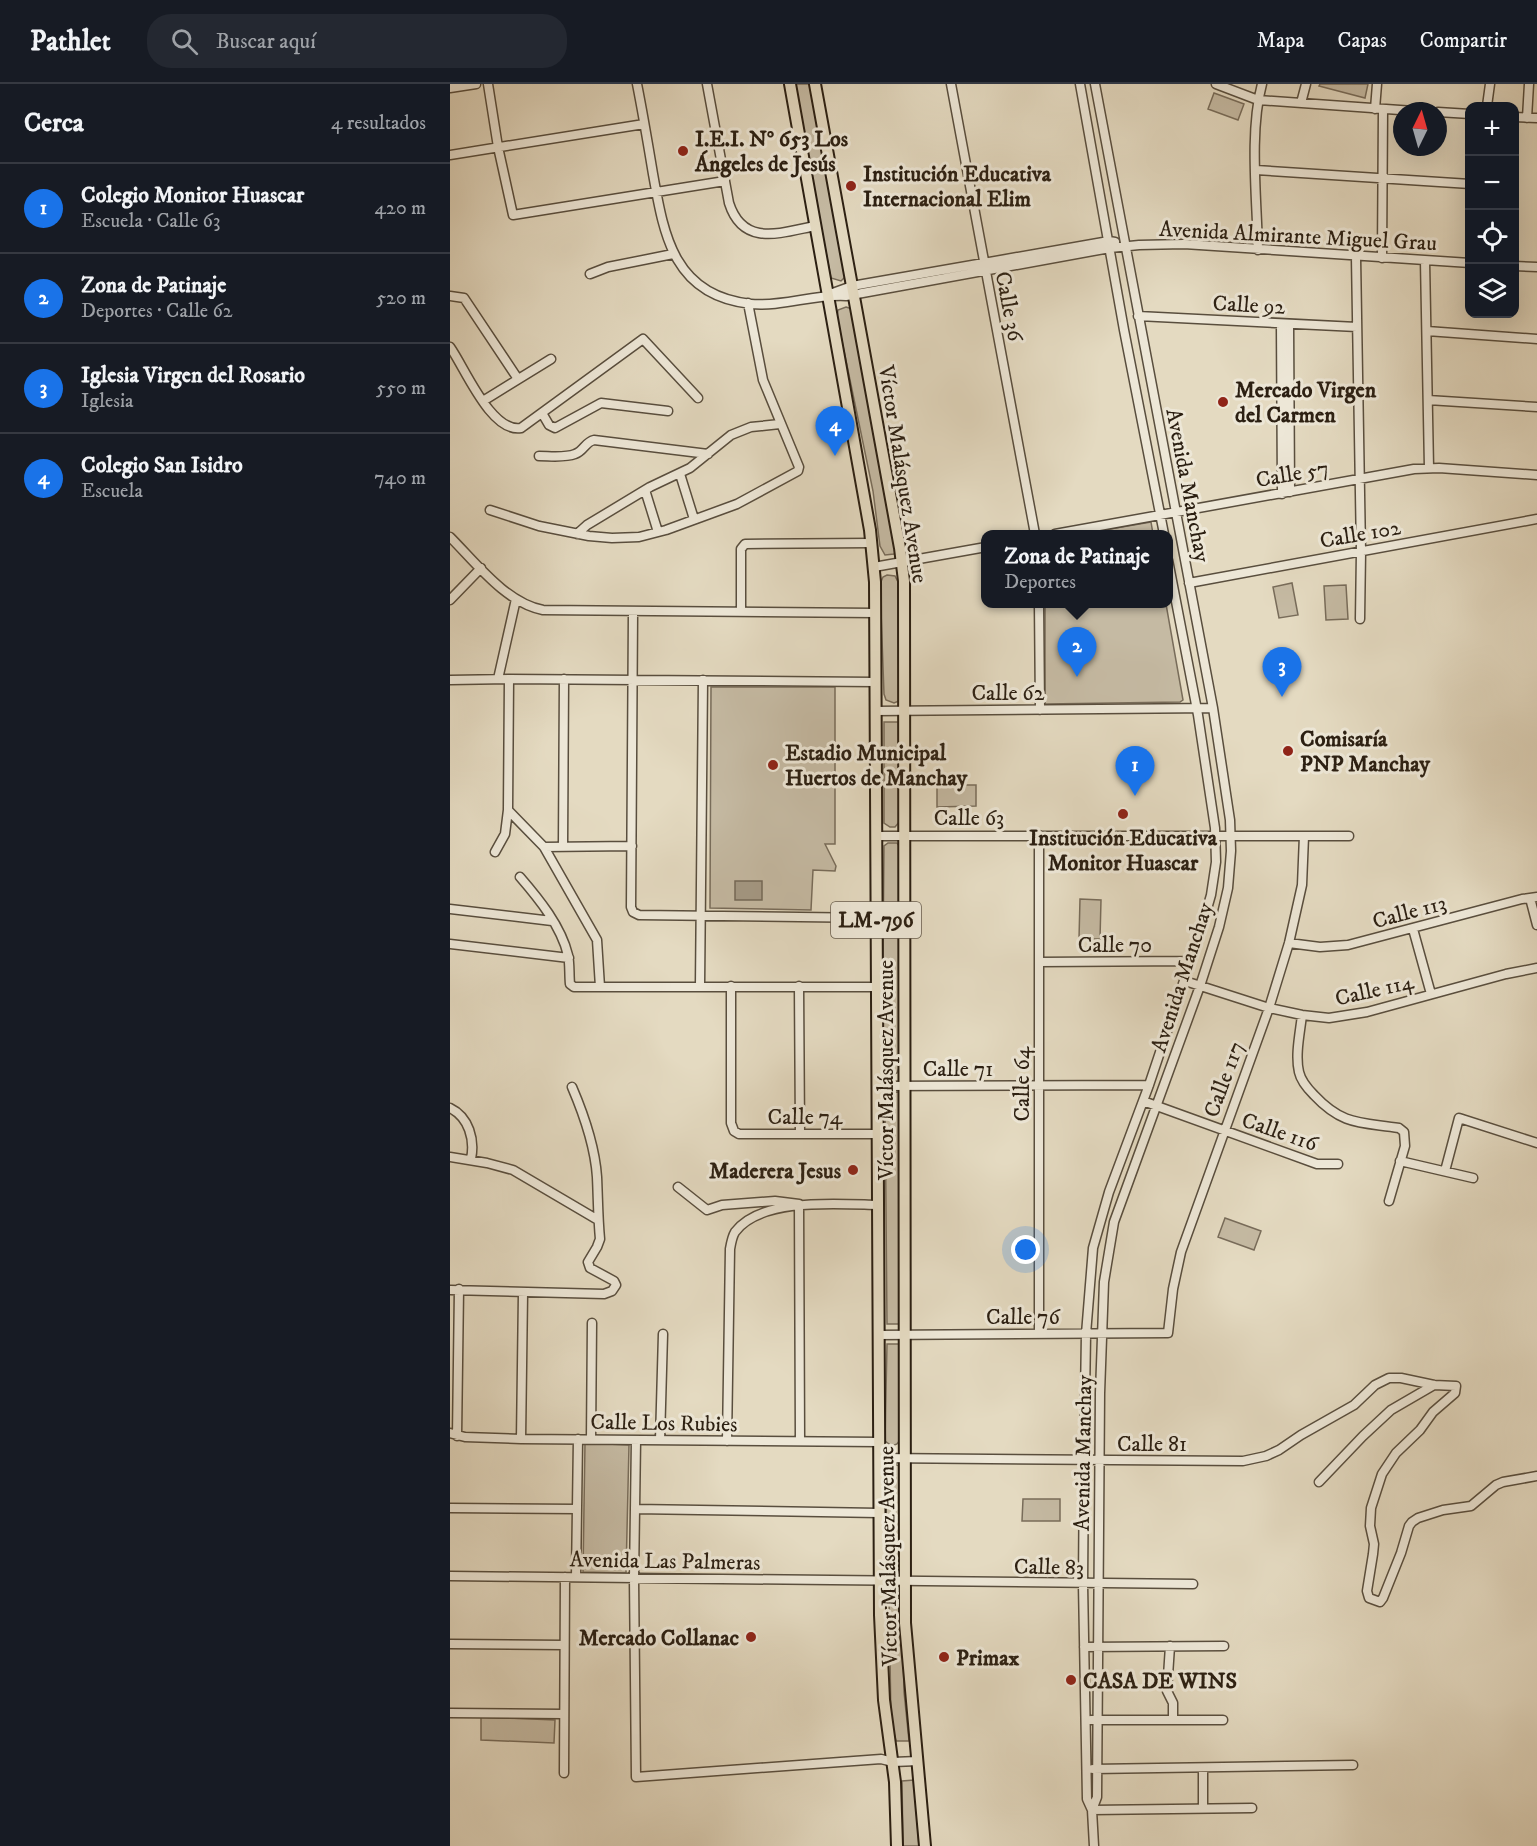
<!DOCTYPE html>
<html lang="es">
<head>
<meta charset="utf-8">
<style>
  body { margin:0; font-family:"IM FELL DW Pica",serif; background:#242831; color:#f1f3f6 }
  .controls { position:absolute; right:18px; top:18px; display:grid; overflow:hidden; border-radius:12px; box-shadow:0 6px 24px #0002 }
  .controls button { width:54px; height:54px; display:grid; place-items:center; padding:0; border:0; border-bottom:2px solid #363941; background:#171b24; color:#f1f3f6; font:30px sans-serif }
  .compass { position:absolute; left:943px; top:18px; width:54px; height:54px; border-radius:50%; background:#171b24; box-shadow:0 6px 24px #0002; rotate:5deg }
  .you { position:absolute; left:576px; top:1166px; width:21px; height:21px; margin:-15px; border:4px solid #fff; border-radius:50%; background:#1a73e8; box-shadow:0 0 0 9px #1a73e833 }
  .badge { display:grid; place-items:center; width:39px; height:39px; border-radius:50%; background:#1a73e8; color:#fff; font-size:20px; font-weight:700 }
  .pin { position:absolute; translate:-50% -50px; filter:drop-shadow(0 2px 3px #0008) }
  .pin::after { content:''; position:absolute; top:32px; width:21px; height:18px; background:inherit; clip-path:polygon(0 0,100% 0,50% 100%) }
  .popup { position:absolute; left:531px; top:446px; width:192px; height:78px; box-sizing:border-box; display:grid; place-content:center; border-radius:12px; background:#171b24; filter:drop-shadow(0 2px 4px #0005); font-size:20px; white-space:nowrap; color:#9ea1a6 }
  .popup b { font-size:22px; color:#f1f3f6 }
  .popup::after { content:''; position:absolute; left:50%; top:100%; margin-left:-12px; border:12px solid transparent; border-top-color:#171b24 }
  .list { margin:0; padding:0; list-style:none }
  h2 { display:flex; justify-content:space-between; align-items:center; height:78px; margin:0; padding:0 24px; font-size:26px }
  h2 small { font-size:20px; font-weight:400; color:#9ea1a6 }
  .list li { display:grid; grid-template-columns:39px 1fr auto; gap:18px; align-items:center; box-sizing:border-box; height:90px; padding:0 24px; border-top:2px solid #363941 }
  .list b { display:block; font-size:22px; white-space:nowrap }
  .list p { margin:0; font-size:20px; white-space:nowrap; color:#9ea1a6 }
  .list em { font-size:20px; font-style:normal; color:#9ea1a6 }
  .icon { flex:none; width:33px; height:33px; fill:none; stroke:currentColor; stroke-width:2; stroke-linecap:round; stroke-linejoin:round }
  .map { position:relative; flex:none; width:1087px; height:1762px; overflow:hidden }
  header { display:flex; align-items:center; gap:36px; box-sizing:border-box; height:84px; padding:0 30px; background:#171b24; border-bottom:2px solid #363941 }
  header strong { font-size:28px }
  nav { display:flex; gap:33px; margin-inline-start:auto; font-size:21px }
  .search { width:420px; height:54px; background:#242831; display:flex; align-items:center; gap:15px; box-sizing:border-box; padding:0 21px; border-radius:24px; color:#9ea1a6; font-size:22px }
  main { display:flex }
  aside { flex:1; background:#171b24 }
  .map>svg:first-child { display:block }
  .green { fill:#c5baa3; stroke:#786c5a; stroke-width:1.5 }
  .water { fill:#a59a86; stroke:#746958; stroke-width:1.5 }
  .lines { fill:none; stroke-linecap:round; stroke-linejoin:round }
  .minor-casing { stroke:#594e3e; stroke-width:11 }
  .major-casing { stroke:#2b1f12; stroke-width:14 }
  .minor { stroke:#ede7d7; stroke-width:8 }
  .major { stroke:#e4dac1; stroke-width:10 }
  .poi-dot { fill:#8f2418; stroke:#ede7d7; stroke-width:2 }
  .labels { text-anchor:middle; stroke-width:6; stroke-linejoin:round; paint-order:stroke }
  .shield { fill:#ede7d7; stroke:#655b4d; stroke-width:1.5 }
  .shield-label { font-size:21px; font-weight:bold; fill:#2b1f12 }
  .poi-label { font-size:22px; font-weight:bold; fill:#2b1f12; stroke:#ede7d7; text-anchor:start }
  .street-label { font-size:22px; fill:#2b1f12; stroke:#ede7d7 }
</style>
</head>
<body>
<header>
<strong>Pathlet</strong>
<div class="search"><svg class="icon" aria-label="search" viewBox="0 0 24 24"><circle cx="10" cy="10" r="6"/><path d="M15 15l6 6"/></svg>Buscar aquí</div>
<nav><a>Mapa</a><a>Capas</a><a>Compartir</a></nav>
</header>
<main>
<aside>
<h2>Cerca<small>4 resultados</small></h2>
<ul class="list">
<li><span class="badge">1</span><div><b>Colegio Monitor Huascar</b><p>Escuela · Calle 63</p></div><em>420 m</em></li>
<li><span class="badge">2</span><div><b>Zona de Patinaje</b><p>Deportes · Calle 62</p></div><em>520 m</em></li>
<li><span class="badge">3</span><div><b>Iglesia Virgen del Rosario</b><p>Iglesia</p></div><em>550 m</em></li>
<li><span class="badge">4</span><div><b>Colegio San Isidro</b><p>Escuela</p></div><em>740 m</em></li>
</ul>
</aside>
<div class="map">
<svg width="1087" height="1762" viewBox="0 0 1087 1762">
  <rect width="100%" height="100%" fill="#e4dac1"/>
  <filter id="stains"><feTurbulence type="fractalNoise" baseFrequency=".00333" numOctaves="4"/><feColorMatrix values="0 0 0 0 .2 0 0 0 0 .09 0 0 0 0 .02 0 0 0 .5 -.17"/></filter>
  <radialGradient id="worn" r=".72"><stop offset=".6" stop-color="#630" stop-opacity="0"/><stop offset="1" stop-color="#630" stop-opacity=".3"/></radialGradient>
  <!-- green -->
  <path class="green" d="M343,0H361L395,193L391,197L381,194Z
    M870,0H918L915,14L869,2Z
    M764,9L794,20L788,36L758,25Z
    M396,223L402,225L446,468L444,470L435,471L430,462L423,407L387,233L388,226Z
    M701,438L703,450H631Z
    M437,491L445,492L448,498L451,612L449,617L444,619L436,616L434,610L430,500L433,493Z
    M842,499L848,531L829,534L823,503Z
    M896,501L898,535L876,536L874,502Z
    M595,520H716L733,616L730,618L595,620Z
    M261,603H385V760H375L386,782L385,787L363,786L361,826L260,824Z
    M434,638H450V737L445,743H440L434,739Z
    M487,701H526V722L487,723Z
    M438,759H447L450,763L449,984L447,989L442,991L434,989L432,983L434,762Z
    M630,815L651,816L650,855H629Z
    M450,1008L451,1240H437L435,1009Z
    M775,1134L811,1147L804,1166L768,1153Z
    M437,1260H451L450,1356L447,1360L442,1362L435,1357Z
    M135,1359L179,1361L176,1489L133,1488Z
    M447,1381L450,1383L451,1388L449,1485L448,1490L440,1491L435,1486L437,1389L440,1382Z
    M573,1415H610V1437H572Z
    M439,1510H452L454,1608L459,1657H446L441,1637Z
    M31,1633L105,1636L104,1659L31,1656Z
    M464,1696L469,1762H453L452,1697Z"/>
  <!-- water -->
  <path class="water" d="M285,797H312V816H285Z"/>
  <g class="lines">
    <!-- minor casing -->
    <g class="minor-casing">
      <path id="minor" d="M38,0L48,63L63,131L275,97
        M187,0C193,30 198,60 203,90C214,152 224,212 301,220C332,223 364,210 396,212L660,164L689,161L734,160L1020,179
        M257,0L279,119C293,163 330,149 365,142
        M501,0L585,450
        M630,0L674,246L714,450
        M766,0L808,16L964,27
        M0,4L26,0
        M851,19L856,0
        M1037,22L1040,0
        M925,25L927,0
        M988,28L1020,30
        M1064,33L1087,34
        M1077,34L1079,0
        M0,71L194,40
        M806,86L1020,100
        M808,166C807,115 799,48 812,0
        M906,173L911,468L910,535
        M932,174L933,25
        M975,177L979,384
        M1064,182L1087,183
        M140,190L158,183L223,170
        M380,210L402,202L659,157L665,158
        M0,212L14,214L68,295
        M688,232L907,243
        M831,240L832,410
        M839,240L840,408
        M977,247L1087,255
        M0,263C15,284 41,349 71,344L193,255L248,314
        M978,316L1087,323
        M33,317L101,275
        M92,329L99,341L105,344L151,319L218,327
        M89,372C100,372 115,374 125,370C134,367 135,358 144,356L258,370
        M230,390L244,435
        M195,406L208,448
        M40,426L89,442L139,452L162,454L189,453L216,446L287,420L348,387L349,383L313,296L298,219
        M127,450L137,441L200,403L240,384L281,351L301,343L330,340
        M605,450L964,385L989,384L1087,391
        M0,453C26,479 56,519 93,526L425,529
        M424,483L536,463
        M739,499L1087,435
        M0,516L31,484
        M589,520L590,626
        M183,528L181,823L183,828L189,831L426,834
        M291,528V465L295,460L422,459
        M48,595L66,515
        M59,595L58,726L94,763L147,856L150,903
        M0,596L59,595L425,598
        M425,627L763,624
        M426,752H899
        M94,763L182,762
        M113,763L114,595
        M45,768L55,750L58,726
        M70,793C89,815 111,842 118,871C120,880 119,890 120,900L124,903H427
        M1080,814L1087,841
        M0,825L102,837
        M963,845L981,910
        M839,859L870,863L898,861L1072,815L1087,813
        M0,860L119,874
        M589,878L741,877
        M735,897L819,924L852,931L879,934L917,928L1056,890L1087,884
        M250,902L253,596
        M281,902V1039L284,1047L289,1050H427
        M349,902L350,1050
        M852,931C850,949 845,971 849,988C851,997 858,1005 864,1011C893,1042 911,1038 949,1044L954,1048L955,1062L939,1117
        M427,1002L699,1001
        M693,1017L867,1080H888
        M0,1024C19,1033 25,1056 21,1075
        M0,1073L37,1079L63,1086L148,1136
        M950,1077L1023,1094
        M995,1087L1009,1034L1087,1059
        M228,1103L257,1126L272,1121L325,1117L349,1120L350,1357
        M0,1206L154,1210L162,1207L166,1201L164,1197L140,1184L138,1178L147,1163L150,1155C148,1134 148,1114 147,1093C145,1063 134,1031 122,1003
        M589,1250V751
        M428,1251L718,1249L723,1205L731,1168L819,924L839,859L852,801L854,752
        M0,1349L15,1353L71,1355L429,1358
        M7,1352L9,1205
        M71,1355L73,1209
        M141,1355L142,1239
        M186,1356L184,1494L186,1693L431,1675L443,1678L468,1677
        M210,1356L213,1250
        M277,1357L280,1165C281,1159 282,1153 285,1148C311,1113 389,1120 427,1121
        M429,1374L793,1377L816,1372L829,1366L851,1351L904,1321L925,1301L939,1294H951L984,1301L1006,1302L1005,1309L983,1328L970,1346L946,1369L932,1390L921,1424L920,1442L924,1460L923,1470L917,1507L919,1514L930,1518L933,1514L951,1469L959,1442L962,1438L968,1434L993,1426L1021,1422L1046,1401L1053,1398L1087,1392
        M869,1398L913,1352L941,1326L984,1301
        M0,1424L127,1425
        M185,1425L429,1429
        M0,1492L743,1500
        M126,1493L128,1355
        M0,1560L114,1561
        M720,1562L717,1607L723,1619V1636
        M634,1563L774,1562
        M0,1629L113,1630
        M641,1636H773
        M753,1684V1724
        M643,1685L903,1681
        M114,1689L115,1493
        M642,1726L647,1713L650,1309L654,1198L664,1138L750,902L769,843L778,804L781,767L780,736L763,624L645,0
        M642,1726L802,1724
        M644,1762L642,1726L637,1715L633,1500L634,1376L636,1250L643,1164L659,1108L699,1001L750,849L761,811L766,778L765,744L748,631L718,476"/>
    </g>
    <!-- major casing -->
    <g class="major-casing">
      <path id="major" d="M340,0L420,446L425,498L430,1531L434,1616L445,1698L447,1762
        M365,0L450,464L454,497L455,1539L475,1762"/>
    </g>
    <!-- minor -->
    <use href="#minor" class="minor"/>
    <!-- major -->
    <use href="#major" class="major"/>
  </g>
  <!-- markers -->
  <g class="poi-dot">
    <circle cx="233" cy="67" r="6"/>
    <circle cx="401" cy="102" r="6"/>
    <circle cx="773" cy="318" r="6"/>
    <circle cx="838" cy="667" r="6"/>
    <circle cx="323" cy="681" r="6"/>
    <circle cx="673" cy="730" r="6"/>
    <circle cx="403" cy="1086" r="6"/>
    <circle cx="301" cy="1553" r="6"/>
    <circle cx="494" cy="1573" r="6"/>
    <circle cx="621" cy="1596" r="6"/>
  </g>
  <g class="labels">
    <!-- shield labels -->
    <rect class="shield" x="381" y="818" width="90" height="36" rx="4.5"/>
    <g class="shield-label">
      <text x="426" y="843">LM-796</text>
    </g>
    <!-- poi labels -->
    <g class="poi-label">
      <text x="245" y="62">I.E.I. N° 653 Los<tspan x="245" dy="25">Ángeles de Jesús</tspan></text>
      <text x="413" y="97">Institución Educativa<tspan x="413" dy="25">Internacional Elim</tspan></text>
      <text x="785" y="313">Mercado Virgen<tspan x="785" dy="25">del Carmen</tspan></text>
      <text x="850" y="662">Comisaría<tspan x="850" dy="25">PNP Manchay</tspan></text>
      <text x="335" y="676">Estadio Municipal<tspan x="335" dy="25">Huertos de Manchay</tspan></text>
      <text x="673" y="761" text-anchor="middle">Institución Educativa<tspan x="673" dy="25">Monitor Huascar</tspan></text>
      <text x="391" y="1094" text-anchor="end">Maderera Jesus</text>
      <text x="289" y="1561" text-anchor="end">Mercado Collanac</text>
      <text x="506" y="1581">Primax</text>
      <text x="633" y="1604">CASA DE WINS</text>
    </g>
    <!-- street labels -->
    <g class="street-label">
      <text transform="translate(848 151) rotate(3)" y="8">Avenida Almirante Miguel Grau</text>
      <text transform="translate(799 220) rotate(3)" y="8">Calle 92</text>
      <text transform="translate(560 222) rotate(79)" y="8">Calle 36</text>
      <text transform="translate(842 389) rotate(-10)" y="8">Calle 57</text>
      <text transform="translate(454 390) rotate(81)" y="8">Víctor Malásquez Avenue</text>
      <text transform="translate(739 401) rotate(79)" y="8">Avenida Manchay</text>
      <text transform="translate(910 449) rotate(-10)" y="8">Calle 102</text>
      <text x="558" y="616">Calle 62</text>
      <text x="519" y="741">Calle 63</text>
      <text transform="translate(959 827) rotate(-15)" y="8">Calle 113</text>
      <text x="665" y="868">Calle 70</text>
      <text transform="translate(731 893) rotate(-72)" y="8">Avenida Manchay</text>
      <text transform="translate(924 905) rotate(-13)" y="8">Calle 114</text>
      <text x="508" y="992">Calle 71</text>
      <text transform="translate(435 986) rotate(-90)" y="8">Víctor Malásquez Avenue</text>
      <text transform="translate(773 995) rotate(-70)" y="8">Calle 117</text>
      <text transform="translate(571 1000) rotate(-90)" y="8">Calle 64</text>
      <text x="355" y="1040">Calle 74</text>
      <text transform="translate(830 1047) rotate(19)" y="8">Calle 116</text>
      <text x="573" y="1240">Calle 76</text>
      <text transform="translate(214 1338) rotate(1)" y="8">Calle Los Rubies</text>
      <text x="702" y="1367">Calle 81</text>
      <text transform="translate(632 1369) rotate(-89)" y="8">Avenida Manchay</text>
      <text transform="translate(437 1472) rotate(-91)" y="8">Víctor Malásquez Avenue</text>
      <text transform="translate(215 1476) rotate(1)" y="8">Avenida Las Palmeras</text>
      <text transform="translate(599 1482) rotate(1)" y="8">Calle 83</text>
    </g>
  </g>
  <rect width="100%" height="100%" filter="url(#stains)"/>
  <rect width="100%" height="100%" fill="url(#worn)"/>
</svg>
<div class="controls">
<button>+</button>
<button>−</button>
<button><svg class="icon" aria-label="locate" viewBox="0 0 24 24"><circle cx="12" cy="12" r="6"/><path d="M12 2v4M12 18v4M2 12h4M18 12h4"/></svg></button>
<button><svg class="icon" aria-label="layers" viewBox="0 0 24 24"><path d="M12 4l9 5-9 5-9-5zM3 14l9 5 9-5"/></svg></button>
</div>
<svg class="compass" viewBox="-18 -18 36 36"><path d="M0-13l5 13h-10z" fill="#e53935"/><path d="M0 13l5-13h-10z" fill="#9ea1a6"/></svg>
<div class="you"></div>
<div class="pin badge" style="left:685px;top:712px">1</div>
<div class="pin badge" style="left:627px;top:593px">2</div>
<div class="popup"><b>Zona de Patinaje</b>Deportes</div>
<div class="pin badge" style="left:832px;top:613px">3</div>
<div class="pin badge" style="left:385px;top:372px">4</div>
</div>
</main>
</body>
</html>
